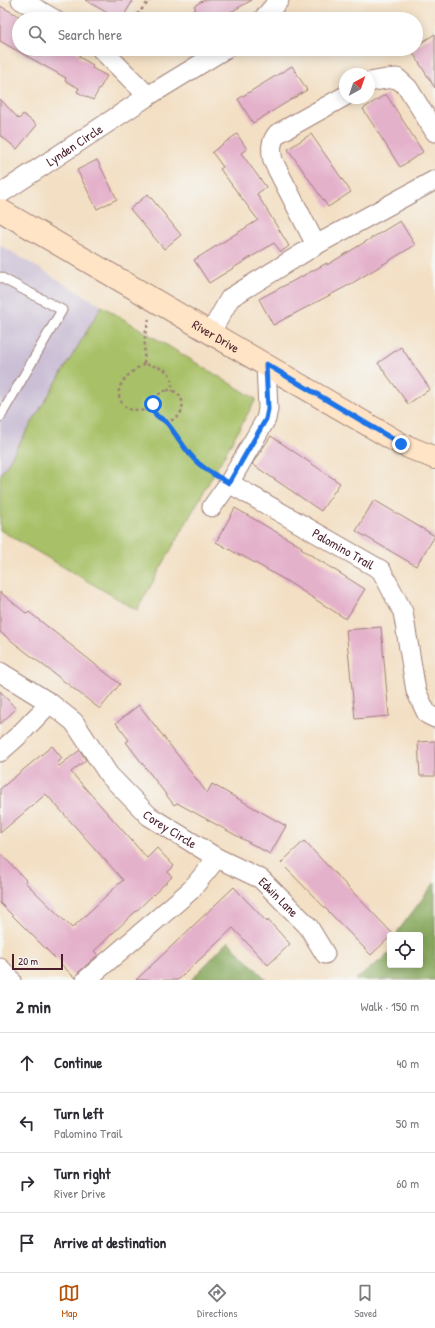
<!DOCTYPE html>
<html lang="en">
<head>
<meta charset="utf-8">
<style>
  body { margin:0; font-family:"Patrick Hand",sans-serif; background:#f7f7f7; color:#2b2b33 }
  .controls { position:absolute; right:12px; bottom:12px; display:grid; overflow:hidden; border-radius:4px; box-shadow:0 2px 10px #0003 }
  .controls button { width:36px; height:36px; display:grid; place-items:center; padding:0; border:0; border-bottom:1px solid #e1e1e2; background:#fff; color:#2b2b33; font:20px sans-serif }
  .compass { position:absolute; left:339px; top:68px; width:36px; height:36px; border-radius:50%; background:#fff; box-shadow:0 2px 10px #0003; rotate:40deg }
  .scale { position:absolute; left:12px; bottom:10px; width:51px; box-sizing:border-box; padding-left:4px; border:2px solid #4a1f2b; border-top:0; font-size:11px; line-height:14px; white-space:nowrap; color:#4a1f2b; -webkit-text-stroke:3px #f6f6f2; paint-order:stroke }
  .stop { position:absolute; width:12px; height:12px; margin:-9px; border:3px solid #1a73e8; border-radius:50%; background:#fff }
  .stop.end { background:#1a73e8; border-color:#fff; box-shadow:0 1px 4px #0008 }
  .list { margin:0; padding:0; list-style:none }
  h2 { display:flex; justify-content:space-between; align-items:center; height:52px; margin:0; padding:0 16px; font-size:17px }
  h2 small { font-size:13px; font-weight:400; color:#7c7c81 }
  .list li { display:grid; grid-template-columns:26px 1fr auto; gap:12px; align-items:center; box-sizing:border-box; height:60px; padding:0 16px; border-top:1px solid #e1e1e2 }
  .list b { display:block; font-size:15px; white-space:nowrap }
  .list p { margin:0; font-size:13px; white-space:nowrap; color:#7c7c81 }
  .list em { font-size:13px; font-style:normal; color:#7c7c81 }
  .icon { flex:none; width:22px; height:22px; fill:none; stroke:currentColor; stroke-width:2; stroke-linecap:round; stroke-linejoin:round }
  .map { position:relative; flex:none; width:435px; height:980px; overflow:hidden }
  .search { position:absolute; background:#fff; box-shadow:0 2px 10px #0003; left:12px; right:12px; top:12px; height:44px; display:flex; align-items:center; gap:10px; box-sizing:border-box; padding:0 14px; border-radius:22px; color:#7c7c81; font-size:15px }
  .sheet { height:292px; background:#fff }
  nav { display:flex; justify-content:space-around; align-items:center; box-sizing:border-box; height:56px; border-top:1px solid #e1e1e2; background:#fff; font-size:11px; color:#7c7c81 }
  nav a { display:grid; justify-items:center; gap:2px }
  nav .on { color:#b45309 }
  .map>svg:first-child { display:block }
  .industrial { fill:#cbbfd5 }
  .green { fill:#a8c167; stroke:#797049 }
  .forest { fill:#86a75c; stroke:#686344 }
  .building { fill:#e4b1cb }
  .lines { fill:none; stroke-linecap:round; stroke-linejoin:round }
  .lane-casing { stroke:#9e7f77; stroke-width:11 }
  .street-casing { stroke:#9e7f77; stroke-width:21 }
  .secondary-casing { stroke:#9e7f77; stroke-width:24 }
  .path { stroke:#9e7f77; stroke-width:2.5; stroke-dasharray:3 3; stroke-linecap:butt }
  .lane { stroke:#fff; stroke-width:9 }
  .street { stroke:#fff; stroke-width:19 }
  .secondary { stroke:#ffe4c6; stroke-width:22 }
  .route { stroke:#1a73e8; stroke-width:5 }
  .labels { text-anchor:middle; stroke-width:3.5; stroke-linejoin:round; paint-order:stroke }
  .street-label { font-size:13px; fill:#4a1f2b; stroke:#f6f6f2 }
</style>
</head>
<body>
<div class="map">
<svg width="435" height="980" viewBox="0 0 435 980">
  <rect width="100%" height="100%" fill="#f6f6f2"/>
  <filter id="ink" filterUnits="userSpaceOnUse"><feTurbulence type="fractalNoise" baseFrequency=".025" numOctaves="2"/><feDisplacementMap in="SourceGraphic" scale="8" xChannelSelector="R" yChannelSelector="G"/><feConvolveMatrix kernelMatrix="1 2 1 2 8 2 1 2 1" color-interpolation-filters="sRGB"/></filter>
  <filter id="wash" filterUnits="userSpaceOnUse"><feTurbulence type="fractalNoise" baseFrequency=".012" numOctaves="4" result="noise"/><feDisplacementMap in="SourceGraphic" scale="16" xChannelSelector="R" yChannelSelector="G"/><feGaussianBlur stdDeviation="0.9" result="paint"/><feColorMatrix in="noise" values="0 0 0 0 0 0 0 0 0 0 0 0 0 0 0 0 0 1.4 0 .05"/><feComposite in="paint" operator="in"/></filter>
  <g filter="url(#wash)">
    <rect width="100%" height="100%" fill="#f3dfc3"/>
    <!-- industrial -->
    <path class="industrial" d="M0,245L102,306L0,476Z"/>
    <!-- green -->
    <path class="green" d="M102,306L256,399L137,610L0,530V476Z"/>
    <!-- forest -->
    <path class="forest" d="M435,882V980H355L390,953V965H420V935H397L398,931Z
      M228,941L267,980H191Z"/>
    <g id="blocks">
      <!-- building -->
      <path class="building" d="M85,0H133L122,19H118Z
        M204,0H252L218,19H178L196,9L194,6Z
        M0,6L19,16V49H71L80,54L79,57L93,65L92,68L107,76L93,100L77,92L79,88L65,81L66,78L0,41Z
        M435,34V88L411,50L416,49V46Z
        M292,66L307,90L253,123L238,99Z
        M386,94L423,152L400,167L363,109Z
        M0,99L19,119L23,114L37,125L17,149L0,135Z
        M237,134L247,149L241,153L266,187L257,194L289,246L281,252L274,243L209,283L194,260L258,220L220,169L223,167L212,152Z
        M311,134L351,192L328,207L288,149Z
        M97,160L117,199L97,209L77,170Z
        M148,194L181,235L164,249L130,209Z
        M400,221L415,245L349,285L273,325L259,299L327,263V265Z
        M401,347L430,389L408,404L378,363Z
        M271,436L340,483L321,511L252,464Z
        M374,500L435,536L416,566L356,531Z
        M235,508L302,547L301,549L365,589L346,619L285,580L241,555V556L216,542Z
        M0,592L27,614L29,612L120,684L100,709L0,632Z
        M381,627L389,716L355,719L346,630Z
        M0,691L16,709L0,724Z
        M139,705L207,793L212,784L286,826L270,854L177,803L174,805L126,742L129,740L116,723Z
        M435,741V776H420L418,742Z
        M52,746L62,758L57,764L59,766L80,750L86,760L71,772L147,858L157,848L174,866L168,872L172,877L94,951L98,955L79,972L75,978L0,903V853L26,880L25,882L72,928L123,880L46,794L0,833V789Z
        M304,841L393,934L390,935V937L371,955L281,863Z
        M234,887L245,899L267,922L268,920L290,944L268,965L233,928L178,980H136Z"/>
    </g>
  </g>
  <g filter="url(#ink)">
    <use href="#blocks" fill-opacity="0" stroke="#9e7f77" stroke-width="1"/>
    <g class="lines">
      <!-- lane casing -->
      <g class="lane-casing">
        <path id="lane" d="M0,277L62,310L0,417"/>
      </g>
      <!-- street casing -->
      <g class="street-casing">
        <g id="street">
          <path d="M21,0L54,19"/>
          <path d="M263,19L279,0"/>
          <path d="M101,49L148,96"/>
          <path d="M369,82L386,79L397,78L408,88L435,132"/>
          <path id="s1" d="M0,194L148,96L225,49"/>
          <path d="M316,245L273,161C271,150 270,143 277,134L345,96"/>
          <path d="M211,332L230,298L316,245L435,180"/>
          <path id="s2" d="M266,364L268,409L266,419L229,483L381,570L403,612L416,691L427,714L435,718"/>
          <path d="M212,507L229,483"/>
          <path id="s3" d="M0,672L50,703L74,722L109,775L149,816L217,858L261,879L308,926L325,954"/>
          <path d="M0,752L19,735L50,703"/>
          <path d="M0,968L11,980"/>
          <path d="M86,980L191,890L217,858"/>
        </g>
      </g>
      <!-- secondary casing -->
      <g class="secondary-casing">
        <g id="secondary">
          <path id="s4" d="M0,210L401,444L435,458"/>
        </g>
      </g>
      <!-- path -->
      <path class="path" d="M133,19L150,0
        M149,319L145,335L144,364C163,368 173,368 172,391
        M144,364C132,371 112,385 121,401C122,404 125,406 127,409L150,411L153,410
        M167,390C170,390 174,391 177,393C187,399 184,427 160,419C152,412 151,404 157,395Z
        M166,422C180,441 193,463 215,475"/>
      <!-- lane -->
      <use href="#lane" class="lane"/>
      <!-- street -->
      <use href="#street" class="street"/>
      <!-- secondary -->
      <use href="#secondary" class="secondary"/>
    </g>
  </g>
  <g class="lines" filter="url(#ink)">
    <!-- route -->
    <path class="route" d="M153,404C154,420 160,415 167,423C177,435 184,449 195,460C204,470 217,476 229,483L266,419L268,409L266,364L401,444"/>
  </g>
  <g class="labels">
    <!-- street labels -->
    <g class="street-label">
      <text dy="5" stroke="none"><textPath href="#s1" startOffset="89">Lynden Circle</textPath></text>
      <text dy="5" stroke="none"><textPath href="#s4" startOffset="250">River Drive</textPath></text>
      <text dy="5" stroke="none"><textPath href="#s2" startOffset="261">Palomino Trail</textPath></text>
      <text dy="5" stroke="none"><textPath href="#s3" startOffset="235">Corey Circle</textPath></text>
      <text dy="5" stroke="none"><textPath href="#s3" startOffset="364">Edwin Lane</textPath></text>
    </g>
  </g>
</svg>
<div class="controls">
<button><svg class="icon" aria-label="locate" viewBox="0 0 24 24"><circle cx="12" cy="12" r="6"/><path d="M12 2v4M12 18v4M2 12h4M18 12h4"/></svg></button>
</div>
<svg class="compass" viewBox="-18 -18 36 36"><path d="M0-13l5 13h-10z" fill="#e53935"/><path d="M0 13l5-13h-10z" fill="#7c7c81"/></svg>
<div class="scale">20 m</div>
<div class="stop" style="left:153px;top:404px"></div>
<div class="stop end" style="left:401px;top:444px"></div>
<div class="search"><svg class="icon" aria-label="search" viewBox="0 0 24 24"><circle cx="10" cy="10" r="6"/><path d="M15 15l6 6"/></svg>Search here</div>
</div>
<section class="sheet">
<h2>2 min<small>Walk · 150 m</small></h2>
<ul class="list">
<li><svg class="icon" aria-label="ahead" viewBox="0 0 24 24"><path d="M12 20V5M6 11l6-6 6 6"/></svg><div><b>Continue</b></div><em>40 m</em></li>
<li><svg class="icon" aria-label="left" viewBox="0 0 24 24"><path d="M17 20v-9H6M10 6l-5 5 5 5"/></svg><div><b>Turn left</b><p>Palomino Trail</p></div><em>50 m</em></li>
<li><svg class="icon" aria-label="right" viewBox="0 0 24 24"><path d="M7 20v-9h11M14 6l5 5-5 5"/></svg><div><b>Turn right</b><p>River Drive</p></div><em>60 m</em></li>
<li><svg class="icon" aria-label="arrive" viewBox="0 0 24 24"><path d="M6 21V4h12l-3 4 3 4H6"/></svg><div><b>Arrive at destination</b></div></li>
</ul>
</section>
<nav>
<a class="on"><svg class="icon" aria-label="map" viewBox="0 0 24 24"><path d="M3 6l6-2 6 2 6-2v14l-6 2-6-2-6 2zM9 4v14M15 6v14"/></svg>Map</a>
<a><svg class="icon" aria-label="directions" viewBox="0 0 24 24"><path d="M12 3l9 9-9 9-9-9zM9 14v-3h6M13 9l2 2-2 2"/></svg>Directions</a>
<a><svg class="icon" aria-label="saved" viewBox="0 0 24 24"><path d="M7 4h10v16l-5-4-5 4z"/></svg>Saved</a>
</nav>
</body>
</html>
